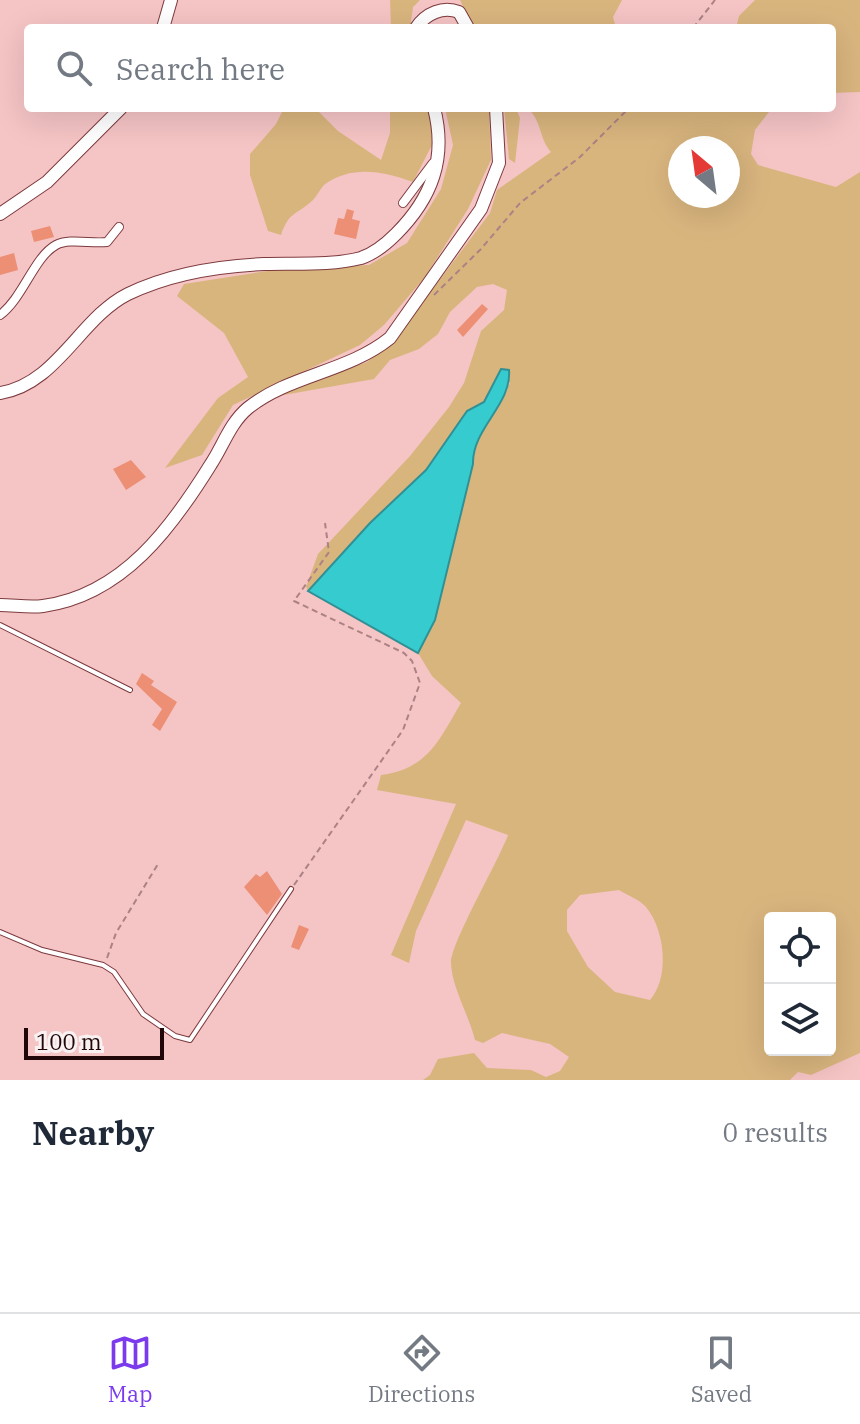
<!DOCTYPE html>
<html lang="en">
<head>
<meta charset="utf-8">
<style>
  body { margin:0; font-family:"IBM Plex Serif",serif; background:#f6f6f7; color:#1f2937 }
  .controls { position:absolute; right:24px; bottom:24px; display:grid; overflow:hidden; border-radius:8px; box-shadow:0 8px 32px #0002 }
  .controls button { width:72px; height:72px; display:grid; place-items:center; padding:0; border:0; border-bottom:2px solid #e0e1e3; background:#fff; color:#1f2937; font:40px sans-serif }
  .compass { position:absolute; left:668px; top:136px; width:72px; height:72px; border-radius:50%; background:#fff; box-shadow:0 8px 32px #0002; rotate:331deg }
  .scale { position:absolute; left:24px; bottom:20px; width:140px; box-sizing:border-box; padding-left:8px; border:4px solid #220709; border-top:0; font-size:22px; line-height:28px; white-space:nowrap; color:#220709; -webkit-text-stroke:6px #f9f1f1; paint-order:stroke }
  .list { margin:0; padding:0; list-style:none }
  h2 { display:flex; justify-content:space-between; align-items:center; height:104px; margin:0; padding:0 32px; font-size:34px }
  h2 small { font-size:26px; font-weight:400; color:#747a83 }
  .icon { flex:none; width:44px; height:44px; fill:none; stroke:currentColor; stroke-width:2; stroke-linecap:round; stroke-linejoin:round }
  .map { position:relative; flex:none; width:860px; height:1080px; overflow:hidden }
  .search { position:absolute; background:#fff; box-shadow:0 8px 32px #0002; left:24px; right:24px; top:24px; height:88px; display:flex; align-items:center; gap:20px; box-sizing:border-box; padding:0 28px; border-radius:8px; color:#747a83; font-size:30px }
  .sheet { height:232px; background:#fff }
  nav { display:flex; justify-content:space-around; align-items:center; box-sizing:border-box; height:112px; border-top:2px solid #e0e1e3; background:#fff; font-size:22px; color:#747a83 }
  nav a { display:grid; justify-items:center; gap:4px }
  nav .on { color:#7c3aed }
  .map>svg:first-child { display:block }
  .green { fill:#d9b57e; fill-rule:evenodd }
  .water { fill:#36cbcf; stroke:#309094; stroke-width:2 }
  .building { fill:#ec8f74 }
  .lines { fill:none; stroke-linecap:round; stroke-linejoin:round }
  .lane-casing { stroke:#7d3a3e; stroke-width:6 }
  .street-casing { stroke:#7d3a3e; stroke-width:10 }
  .primary-casing { stroke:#7d3a3e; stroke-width:14 }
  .path { stroke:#ac8284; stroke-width:2; stroke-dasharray:6 4; stroke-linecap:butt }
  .lane { stroke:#fff; stroke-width:4 }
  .street { stroke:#fff; stroke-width:8 }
  .primary { stroke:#fff; stroke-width:12 }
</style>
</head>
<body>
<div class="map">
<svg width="860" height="1080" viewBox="0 0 860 1080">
  <rect width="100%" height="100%" fill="#f5c4c5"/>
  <!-- green -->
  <path class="green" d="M390,0H420L413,7L410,28H391Z
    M460,0H622L613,17L616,28H473Z
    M755,0H860V92L832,93V28H736L739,16Z
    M284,108H315L338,131L381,160L390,133V108H430L432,145L413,182C384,172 353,164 324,185C320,189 317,196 313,200C297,215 289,211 281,235L268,231L250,175V154L276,124Z
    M445,108H489L491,160L468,209L425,277L384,325L360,345L233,405L202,455L165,468L218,398L248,377L224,333L177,296L184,284L280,269L369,265L407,243L441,189L453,145Z
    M504,108H516L520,118L515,163L509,159Z
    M527,108H772L755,130L751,154L758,165L836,187L860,172V1053L811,1075L798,1072L790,1080H423L430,1075L438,1059L474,1053L487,1068L531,1070L546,1077L560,1071L569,1057L550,1044L502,1033L483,1043L475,1040C469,1015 451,986 451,962C452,941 498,862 508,835L466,820L416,931L409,963L391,955L456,804L377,790L381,775C428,769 439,740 461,703L432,676L418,653L435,620L473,464V447L510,383L501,369L484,403L467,411L426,470L370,523L308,591L306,587L318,554L410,456L449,407L464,383L481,331L504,310L507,290L493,284L477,287L450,312L438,334L419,349L390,360L374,379L278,396L367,362L392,343L490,213L497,190L551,152C539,139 542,120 527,108ZM680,148H728V196H680ZM619,890C627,895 640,900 646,907C665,930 670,977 650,1000L615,992L588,967L567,931V910L580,895ZM770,918H830V1050H770Z"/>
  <!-- water -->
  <path class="water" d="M501,369L509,370C512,405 472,428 473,464L435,620L418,653L308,591L370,523L426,470L467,411L484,402Z"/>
  <!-- building -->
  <path class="building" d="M347,209L354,211L352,219L360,221L356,239L334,234L338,218L344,219Z
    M50,226L54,237L34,242L31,231Z
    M14,253L18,270L0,275V257Z
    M482,304L488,309L463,337L457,330Z
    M131,460L146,477L126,490L113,469Z
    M142,673L154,681L151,685L177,702L160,731L152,725L162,709L136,684Z
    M267,871L282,894L267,915L244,887L256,874L260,877Z
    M299,925L309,929L299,950L291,947Z"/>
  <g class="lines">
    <!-- lane casing -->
    <g class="lane-casing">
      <path id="lane" d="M0,625L130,690
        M0,932L42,950L103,965L114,972L143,1014L175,1036L190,1040L291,889"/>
    </g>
    <!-- street casing -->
    <g class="street-casing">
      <path id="street" d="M403,203L433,163
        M0,315C23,298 34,257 56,245C69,238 92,244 107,242L119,227"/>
    </g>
    <!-- primary casing -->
    <g class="primary-casing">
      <path id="primary" d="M163,28L171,0
        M416,28C426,13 443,6 459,12L468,28
        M0,214L47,182L121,108
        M0,393C57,384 80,318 128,294C169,274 219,266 264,264C296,263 330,266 361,258C373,254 387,243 396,234C432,198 447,158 434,108
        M0,605C14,605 29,608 43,606C123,595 172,527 211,464C223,446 230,423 248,408C289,375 348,372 390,338L481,209L499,163L496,108"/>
    </g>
    <!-- path -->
    <path class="path" d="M693,28L715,0
      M434,295L481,249L520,203L580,157L629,108
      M294,885L403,730L420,683L412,661L404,653L294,601L329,552L325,523
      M107,958L116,933L158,864"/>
    <!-- lane -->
    <use href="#lane" class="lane"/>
    <!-- street -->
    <use href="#street" class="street"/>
    <!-- primary -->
    <use href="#primary" class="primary"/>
  </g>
</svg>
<div class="controls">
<button><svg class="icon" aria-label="locate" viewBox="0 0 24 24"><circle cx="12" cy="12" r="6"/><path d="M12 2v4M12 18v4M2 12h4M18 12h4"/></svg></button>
<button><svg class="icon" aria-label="layers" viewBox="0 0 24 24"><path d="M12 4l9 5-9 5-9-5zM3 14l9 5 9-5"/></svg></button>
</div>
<svg class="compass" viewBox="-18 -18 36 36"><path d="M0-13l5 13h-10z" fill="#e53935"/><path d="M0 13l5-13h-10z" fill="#747a83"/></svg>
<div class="scale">100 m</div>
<div class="search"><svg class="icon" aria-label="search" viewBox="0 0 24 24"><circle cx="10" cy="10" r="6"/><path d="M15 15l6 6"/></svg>Search here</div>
</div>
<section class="sheet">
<h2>Nearby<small>0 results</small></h2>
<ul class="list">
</ul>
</section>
<nav>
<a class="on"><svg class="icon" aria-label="map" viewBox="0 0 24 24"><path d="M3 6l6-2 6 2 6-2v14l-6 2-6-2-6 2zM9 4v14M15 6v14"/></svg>Map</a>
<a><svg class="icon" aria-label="directions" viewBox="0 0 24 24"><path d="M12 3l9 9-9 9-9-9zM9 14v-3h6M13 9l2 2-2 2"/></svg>Directions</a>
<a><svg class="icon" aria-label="saved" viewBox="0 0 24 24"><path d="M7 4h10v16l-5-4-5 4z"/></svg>Saved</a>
</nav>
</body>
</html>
